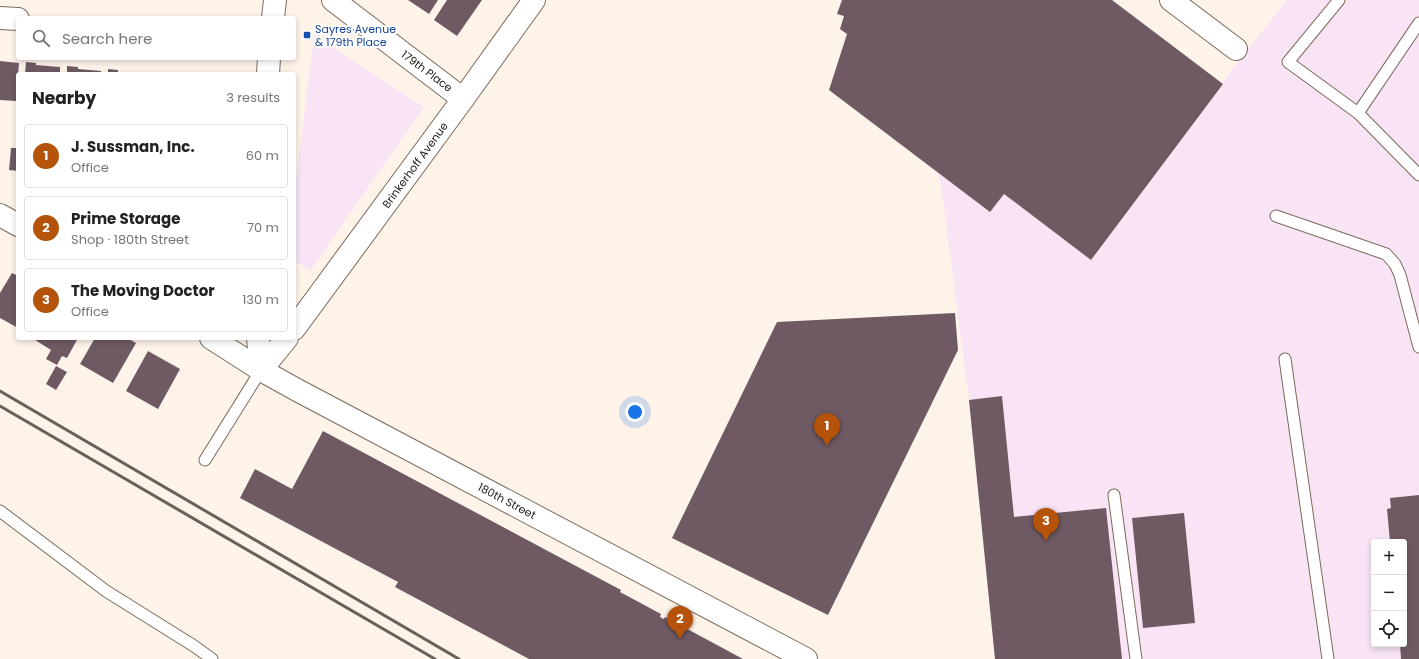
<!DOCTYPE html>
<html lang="en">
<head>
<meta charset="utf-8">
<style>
  body { margin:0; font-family:Poppins,sans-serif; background:#f6f6f6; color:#222 }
  .controls { position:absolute; right:12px; bottom:12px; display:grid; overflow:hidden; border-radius:4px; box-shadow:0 2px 6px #0003 }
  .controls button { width:36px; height:36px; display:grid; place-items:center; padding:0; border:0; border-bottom:1px solid #e0e0e0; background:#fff; color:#222; font:20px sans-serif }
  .you { position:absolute; left:635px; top:412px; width:14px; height:14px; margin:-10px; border:3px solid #fff; border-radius:50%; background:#1a73e8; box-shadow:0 0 0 6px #1a73e833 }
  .badge { display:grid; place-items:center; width:26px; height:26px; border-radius:50%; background:#b45309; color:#fff; font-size:13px; font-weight:700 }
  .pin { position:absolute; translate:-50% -33px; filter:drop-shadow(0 1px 2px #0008) }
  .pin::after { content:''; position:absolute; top:21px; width:14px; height:12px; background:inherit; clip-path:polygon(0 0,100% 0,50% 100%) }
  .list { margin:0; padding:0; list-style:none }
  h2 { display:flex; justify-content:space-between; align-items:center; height:52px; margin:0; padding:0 16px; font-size:17px }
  h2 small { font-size:13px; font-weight:400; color:#767676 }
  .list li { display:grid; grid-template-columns:26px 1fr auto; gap:12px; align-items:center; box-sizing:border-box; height:64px; margin:0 8px 8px; padding:0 8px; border:1px solid #e0e0e0; border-radius:4px }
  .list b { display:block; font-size:15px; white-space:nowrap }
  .list p { margin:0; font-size:13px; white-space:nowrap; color:#767676 }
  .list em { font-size:13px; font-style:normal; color:#767676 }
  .icon { flex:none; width:22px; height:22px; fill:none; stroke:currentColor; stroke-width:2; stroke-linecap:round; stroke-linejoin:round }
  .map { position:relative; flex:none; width:1419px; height:659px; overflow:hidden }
  .search { position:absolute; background:#fff; box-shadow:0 2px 6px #0003; left:16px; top:16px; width:280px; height:44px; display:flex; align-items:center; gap:10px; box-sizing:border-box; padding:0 14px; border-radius:4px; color:#767676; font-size:15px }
  .panel { position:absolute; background:#fff; box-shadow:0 2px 6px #0003; left:16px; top:72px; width:280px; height:268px; border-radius:4px }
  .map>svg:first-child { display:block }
  .industrial { fill:#f8e4f4; fill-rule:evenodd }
  .building { fill:#6f5a63 }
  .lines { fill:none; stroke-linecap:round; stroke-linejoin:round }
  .service-casing { stroke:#7b6b5c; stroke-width:13 }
  .minor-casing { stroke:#7b6b5c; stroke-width:24 }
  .service { stroke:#fff; stroke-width:11 }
  .minor { stroke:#fff; stroke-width:22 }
  .rail { stroke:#686059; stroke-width:3 }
  .transit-dot { fill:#1a4fb4; stroke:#fff; stroke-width:1.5 }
  .labels { text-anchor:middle; stroke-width:4; stroke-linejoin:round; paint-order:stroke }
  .transit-label { font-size:11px; fill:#164399; stroke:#fff; text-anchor:start }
  .street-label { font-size:11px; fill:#201914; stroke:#fff }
</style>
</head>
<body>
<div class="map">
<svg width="1419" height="659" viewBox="0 0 1419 659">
  <rect width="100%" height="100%" fill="#fef3e9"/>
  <!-- industrial -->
  <path class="industrial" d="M1287,0H1419V659H995L969,400L942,192L938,173L1004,194L1091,260L1223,84L1227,76ZM1374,542H1404V644H1374Z
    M314,35L424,107L310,271L294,260V198Z"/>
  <!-- building -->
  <path class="building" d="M408,0H438L429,14Z
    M447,0H482L457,36L434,20Z
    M842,0H1112L1223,84L1091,260L1004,194L990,212L829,90L847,34L840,29L844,16L837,14Z
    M0,61L19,63L16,101L0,100Z
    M26,62L36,63V65L60,67V74H25Z
    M67,66L78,67V69L101,71V74H67Z
    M108,69L118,70V72L133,73V74H108Z
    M11,148H18V171L9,170Z
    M12,273L18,276V328L0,318V293Z
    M955,313L958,350L828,615L672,538L777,322Z
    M32,338H78L67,358L62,356L57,365L46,359L51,350Z
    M95,338H127L136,343L113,383L80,364Z
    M148,351L180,369L158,409L126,391Z
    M56,366L67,372L56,390L46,384Z
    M1002,396L1014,517L1106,508L1122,659H995L969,400Z
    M323,431L621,590L620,592L661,614L660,617L664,619L665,617L743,659H529L395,587L398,582L240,498L255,469L292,489Z
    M1419,495V659H1401L1400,644H1404V542H1390L1387,509L1391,508L1390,498Z
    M1184,513L1195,623L1143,628L1132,518Z"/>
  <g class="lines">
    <!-- service casing -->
    <g class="service-casing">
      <path id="service" d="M1339,0L1288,62L1358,113L1419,23
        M1358,113L1419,175
        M1276,216L1386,254L1395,264L1400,275L1419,347
        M1285,359L1328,659
        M205,460L261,370
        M1114,495L1136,659
        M0,511L106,591L194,646L212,659"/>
    </g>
    <!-- minor casing -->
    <g class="minor-casing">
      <path id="minor" d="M333,0L463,99
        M1171,0L1236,49
        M0,18L18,19
        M273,18L275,0
        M268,74L269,58
        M0,215L18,225
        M294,329L463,99L534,0
        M211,338L261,370L297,390L806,659
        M258,338L261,370
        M261,370L287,338"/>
    </g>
    <!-- service -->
    <use href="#service" class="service"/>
    <!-- minor -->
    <use href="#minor" class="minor"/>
    <!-- rail -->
    <path class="rail" d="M0,391L459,659
      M0,406L435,659"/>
  </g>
  <!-- markers -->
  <rect class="transit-dot" x="303" y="31" width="8" height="8" rx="2"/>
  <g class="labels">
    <!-- transit labels -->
    <g class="transit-label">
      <text x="315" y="33">Sayres Avenue<tspan x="315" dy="13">&amp; 179th Place</tspan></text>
    </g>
    <!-- street labels -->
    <g class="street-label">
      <text transform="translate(427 71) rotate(37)" y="4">179th Place</text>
      <text transform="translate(415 165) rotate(-54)" y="4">Brinkerhoff Avenue</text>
      <text transform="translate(507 501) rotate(28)" y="4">180th Street</text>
    </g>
  </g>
</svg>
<div class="controls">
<button>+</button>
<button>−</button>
<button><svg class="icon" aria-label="locate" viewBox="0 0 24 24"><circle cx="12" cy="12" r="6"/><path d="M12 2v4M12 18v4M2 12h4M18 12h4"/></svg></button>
</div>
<div class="you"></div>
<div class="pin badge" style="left:827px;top:446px">1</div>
<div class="pin badge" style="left:680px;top:639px">2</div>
<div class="pin badge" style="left:1046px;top:541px">3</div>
<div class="search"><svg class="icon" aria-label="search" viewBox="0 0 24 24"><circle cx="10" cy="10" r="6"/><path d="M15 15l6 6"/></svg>Search here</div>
<section class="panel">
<h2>Nearby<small>3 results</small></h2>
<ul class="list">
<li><span class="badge">1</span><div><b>J. Sussman, Inc.</b><p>Office</p></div><em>60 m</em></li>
<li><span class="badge">2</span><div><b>Prime Storage</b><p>Shop · 180th Street</p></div><em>70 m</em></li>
<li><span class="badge">3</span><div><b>The Moving Doctor</b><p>Office</p></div><em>130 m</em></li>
</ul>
</section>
</div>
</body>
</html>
